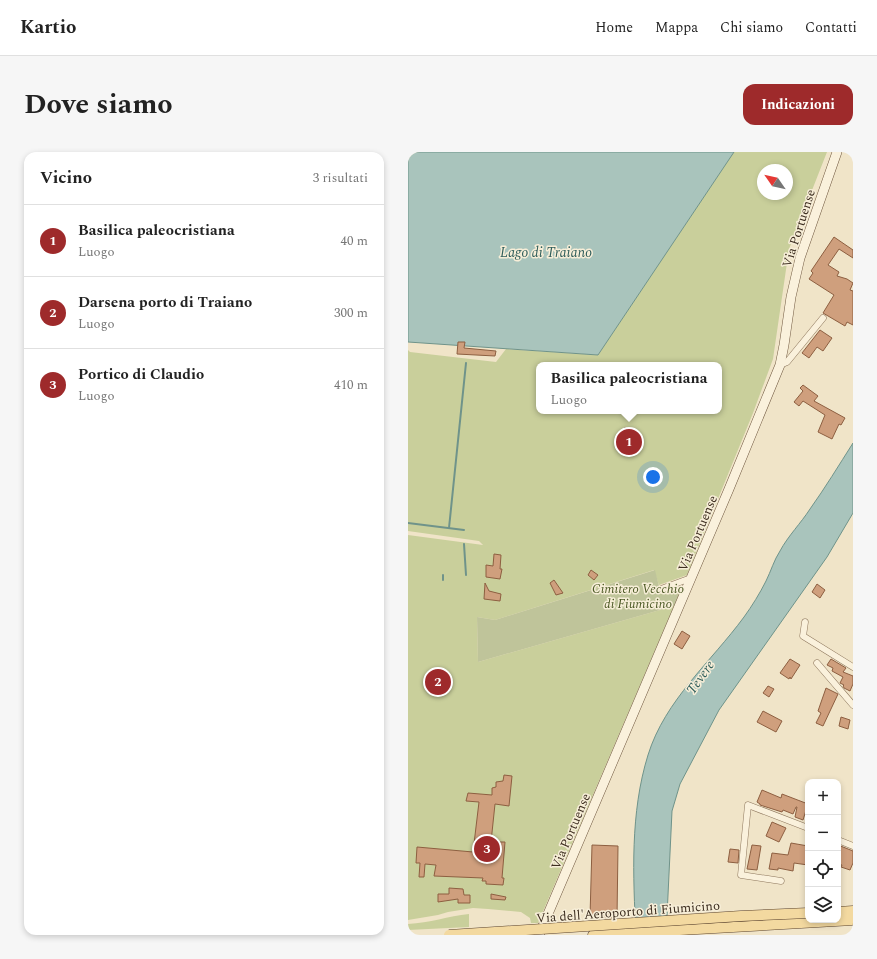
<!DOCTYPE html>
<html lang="it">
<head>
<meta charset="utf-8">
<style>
  body { margin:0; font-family:Spectral,serif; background:#f6f6f6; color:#222 }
  .controls { position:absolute; right:12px; bottom:12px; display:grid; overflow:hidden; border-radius:8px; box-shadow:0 2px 6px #0003 }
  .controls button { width:36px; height:36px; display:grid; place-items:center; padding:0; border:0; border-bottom:1px solid #e0e0e0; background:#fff; color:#222; font:20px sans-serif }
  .compass { position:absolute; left:349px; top:12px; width:36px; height:36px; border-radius:50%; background:#fff; box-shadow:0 2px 6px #0003; rotate:304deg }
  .you { position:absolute; left:245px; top:325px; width:14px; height:14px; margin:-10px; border:3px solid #fff; border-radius:50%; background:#1a73e8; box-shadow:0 0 0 6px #1a73e833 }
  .badge { display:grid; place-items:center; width:26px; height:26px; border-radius:50%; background:#9e2a2b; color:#fff; font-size:13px; font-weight:700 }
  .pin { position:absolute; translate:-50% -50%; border:2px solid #fff; box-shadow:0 1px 4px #0006 }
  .popup { position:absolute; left:128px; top:210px; width:186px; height:52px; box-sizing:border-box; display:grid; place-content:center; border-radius:8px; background:#fff; filter:drop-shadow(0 1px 3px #0005); font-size:13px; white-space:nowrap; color:#767676 }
  .popup b { font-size:15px; color:#222 }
  .popup::after { content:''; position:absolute; left:50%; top:100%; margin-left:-8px; border:8px solid transparent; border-top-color:#fff }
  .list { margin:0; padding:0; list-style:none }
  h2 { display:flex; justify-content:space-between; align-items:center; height:52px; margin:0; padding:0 16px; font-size:17px }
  h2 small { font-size:13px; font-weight:400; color:#767676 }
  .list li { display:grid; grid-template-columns:26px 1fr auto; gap:12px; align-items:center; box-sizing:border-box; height:72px; padding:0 16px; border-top:1px solid #e0e0e0 }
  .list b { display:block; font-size:15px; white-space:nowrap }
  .list p { margin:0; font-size:13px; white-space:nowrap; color:#767676 }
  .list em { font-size:13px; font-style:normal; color:#767676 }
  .icon { flex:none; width:22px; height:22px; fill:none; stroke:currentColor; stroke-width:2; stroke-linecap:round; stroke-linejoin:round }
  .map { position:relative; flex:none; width:445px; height:783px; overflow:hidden; border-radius:12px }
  header { display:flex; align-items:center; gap:24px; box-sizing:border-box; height:56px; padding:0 20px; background:#fff; border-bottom:1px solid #e0e0e0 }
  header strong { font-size:19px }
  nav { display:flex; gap:22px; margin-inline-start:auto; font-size:14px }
  .intro { display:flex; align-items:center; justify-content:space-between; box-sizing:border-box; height:96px; padding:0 24px }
  h1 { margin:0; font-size:28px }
  .button { padding:10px 18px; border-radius:12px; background:#9e2a2b; color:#fff; font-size:14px; font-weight:700 }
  main { display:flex; gap:24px; padding:0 24px }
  aside { flex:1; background:#fff; border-radius:12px; box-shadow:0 2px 6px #0003 }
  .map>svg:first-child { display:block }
  .green { fill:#c9cf9b; fill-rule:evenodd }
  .cemetery { fill:#bfc49a }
  .water { fill:#a9c4bc; stroke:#6f938a }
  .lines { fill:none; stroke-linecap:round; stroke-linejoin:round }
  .stream { stroke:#6f938a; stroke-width:2 }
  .building { fill:#cf9f7d; stroke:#8d5f41 }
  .street-casing { stroke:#8d765c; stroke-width:7 }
  .secondary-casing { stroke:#6f573f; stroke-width:10 }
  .primary-casing { stroke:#5b4430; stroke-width:11 }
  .street { stroke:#faf1dc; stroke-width:6 }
  .secondary { stroke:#faf1dc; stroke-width:9 }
  .primary { stroke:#f3d9a0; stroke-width:10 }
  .primary-bridge-casing { stroke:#5b4430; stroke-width:11; stroke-linecap:butt }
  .primary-bridge { stroke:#f3d9a0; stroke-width:10 }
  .labels { text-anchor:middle; stroke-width:3; stroke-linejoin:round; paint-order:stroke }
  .street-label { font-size:13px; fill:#3d2e20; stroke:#f7eed8 }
  .park-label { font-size:13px; font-style:italic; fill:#4d5a26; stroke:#f7eed8 }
  .water-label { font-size:14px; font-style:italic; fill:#2f5d5a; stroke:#f7eed8 }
</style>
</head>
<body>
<header>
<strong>Kartio</strong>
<nav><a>Home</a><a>Mappa</a><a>Chi siamo</a><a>Contatti</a></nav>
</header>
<div class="intro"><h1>Dove siamo</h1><a class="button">Indicazioni</a></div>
<main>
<aside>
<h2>Vicino<small>3 risultati</small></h2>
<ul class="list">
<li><span class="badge">1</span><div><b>Basilica paleocristiana</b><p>Luogo</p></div><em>40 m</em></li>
<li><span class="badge">2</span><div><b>Darsena porto di Traiano</b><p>Luogo</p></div><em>300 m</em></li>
<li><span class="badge">3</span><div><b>Portico di Claudio</b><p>Luogo</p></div><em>410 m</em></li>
</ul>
</aside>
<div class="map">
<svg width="445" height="783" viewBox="0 0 445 783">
  <rect width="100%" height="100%" fill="#f0e4c8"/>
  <!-- green -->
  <path class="green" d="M326,0H419L381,97L365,207L345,261L279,423L251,433L246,418L87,468L69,465L70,510L266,454L130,771H123L122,766L113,760L80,757L65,756L40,760L30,763L0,768V383L75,393L71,389L0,379V198L2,200L88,210L98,197L190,203ZM355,18H379V42H355ZM131,213H311V259H131Z
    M61,762V775L0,778V772C22,771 40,764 61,762Z"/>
  <!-- cemetery -->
  <path class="cemetery" d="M247,418L253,442L274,435L266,454L70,510L69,465L87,468Z"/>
  <!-- water -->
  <path class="water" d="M0,0H326L190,203L0,190Z
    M445,291V361L419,405L311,558L272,632L264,659L259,764L228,783C225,724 222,661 240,603C257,548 303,510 336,465C344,454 352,441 358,429C363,419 366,408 372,399C380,384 393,371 402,357C417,336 431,313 445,291Z"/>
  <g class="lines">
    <!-- stream -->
    <path class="stream" d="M0,371L56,378
      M41,376L58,211
      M56,392L58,423
      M35,428V423"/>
  </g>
  <!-- building -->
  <path class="building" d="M426,85L445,98V106L431,97L420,113L431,120L429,124L439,127L445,131L442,138L445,139V173L439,170L437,174L415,161L426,143L401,127L405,121L403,119Z
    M412,178L424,186L415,199L409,195L401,206L394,201Z
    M50,190H57L56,196L88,199L87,204L49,202Z
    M395,233L410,244L406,249L437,266L433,273L431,272L424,287L410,280L417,263L395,249L391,254L386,250L395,239L392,236Z
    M216,276H218L213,296L209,289Z
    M86,402L93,403L92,417H94L92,427L78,425V413L85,414Z
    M183,418L190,423L186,428L180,423Z
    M146,428L155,441L148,443L142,431Z
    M77,431L81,439L93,442L92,449L76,447Z
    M409,432L417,438L412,446L404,440Z
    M274,479L282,484L274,497L266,492Z
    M382,507L392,513L383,527L382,525L381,527L372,521Z
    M423,507L438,516L435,520L445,524V532L442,539L436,536L435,534L436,533L432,531L435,525L424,519L425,516L419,513Z
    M360,534L366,537L361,545L355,541Z
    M418,536L430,542L415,574L408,571L413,561L410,559Z
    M355,559L374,569L368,580L349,570Z
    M433,565L442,568L440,577L431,574Z
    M96,623L104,624L101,654L87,652L83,690H97L94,726H96L95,733L78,732V729H74L75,726L26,724L28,713L17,712L16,725H11L12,711H8L9,695L65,700L71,650L58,649L60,641L84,643V636L88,635V630L95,629Z
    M354,638L373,646L374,642L400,652L395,668L387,665L389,655H388L385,662L375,658L374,660L352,653V652L349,650Z
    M364,670L378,676L371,690L358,684Z
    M383,691L400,694V713L386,711L385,719L370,716V718L361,717L364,701L380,703Z
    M184,693L210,694L209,766L182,765Z
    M344,693L353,694L349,718L339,717Z
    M430,693L445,699V711L442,718L433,715L434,713L430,712Z
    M322,697L331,698L330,711L320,710Z
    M41,736L55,737L56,743H62V751H50V747L30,750V742H41Z
    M83,742L98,745L97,748L83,747Z"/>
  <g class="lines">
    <!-- street casing -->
    <g class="street-casing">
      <path id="street" d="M372,213L379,210L415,166
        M253,437L283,426
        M397,470L395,484L445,515
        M409,511L445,553
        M430,688L445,694
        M373,729L333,723L340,653L400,676"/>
    </g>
    <!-- secondary casing -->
    <g class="secondary-casing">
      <path id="secondary" d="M131,783L321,337L372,213L376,193L383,145L392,106L429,0"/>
    </g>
    <!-- primary casing -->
    <g class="primary-casing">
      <path id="primary" d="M430,760L445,759
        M185,783L445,768"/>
    </g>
    <!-- street -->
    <use href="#street" class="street"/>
    <!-- secondary -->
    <use href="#secondary" class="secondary"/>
    <!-- primary -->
    <use href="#primary" class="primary"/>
    <!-- primary-bridge casing -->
    <g class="primary-bridge-casing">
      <path id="primary-bridge" d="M41,783L333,764L400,761"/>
    </g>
    <!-- primary-bridge -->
    <use href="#primary-bridge" class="primary-bridge"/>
  </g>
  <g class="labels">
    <!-- street labels -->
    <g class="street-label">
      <text transform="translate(390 76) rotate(-72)" y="5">Via Portuense</text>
      <text transform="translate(289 381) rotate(-67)" y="5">Via Portuense</text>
      <text transform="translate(162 679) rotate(-67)" y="5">Via Portuense</text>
      <text transform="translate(220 759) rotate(-4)" y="5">Via dell'Aeroporto di Fiumicino</text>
    </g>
    <!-- park labels -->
    <g class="park-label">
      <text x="230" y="441">Cimitero Vecchio<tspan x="230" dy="15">di Fiumicino</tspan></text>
    </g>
    <!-- water labels -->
    <g class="water-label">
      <text x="138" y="105">Lago di Traiano</text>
      <text transform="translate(292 525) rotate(-55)" y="5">Tevere</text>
    </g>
  </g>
</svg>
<div class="controls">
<button>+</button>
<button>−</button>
<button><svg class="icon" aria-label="locate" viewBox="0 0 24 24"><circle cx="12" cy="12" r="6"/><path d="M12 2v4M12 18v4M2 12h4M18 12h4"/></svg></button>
<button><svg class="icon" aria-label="layers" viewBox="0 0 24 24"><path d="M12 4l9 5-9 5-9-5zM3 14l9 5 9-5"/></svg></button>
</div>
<svg class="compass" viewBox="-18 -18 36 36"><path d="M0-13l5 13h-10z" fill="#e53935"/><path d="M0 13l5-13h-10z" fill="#767676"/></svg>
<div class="you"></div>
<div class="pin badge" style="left:221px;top:290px">1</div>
<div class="popup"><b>Basilica paleocristiana</b>Luogo</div>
<div class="pin badge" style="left:30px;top:530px">2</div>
<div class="pin badge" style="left:79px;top:697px">3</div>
</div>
</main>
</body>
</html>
